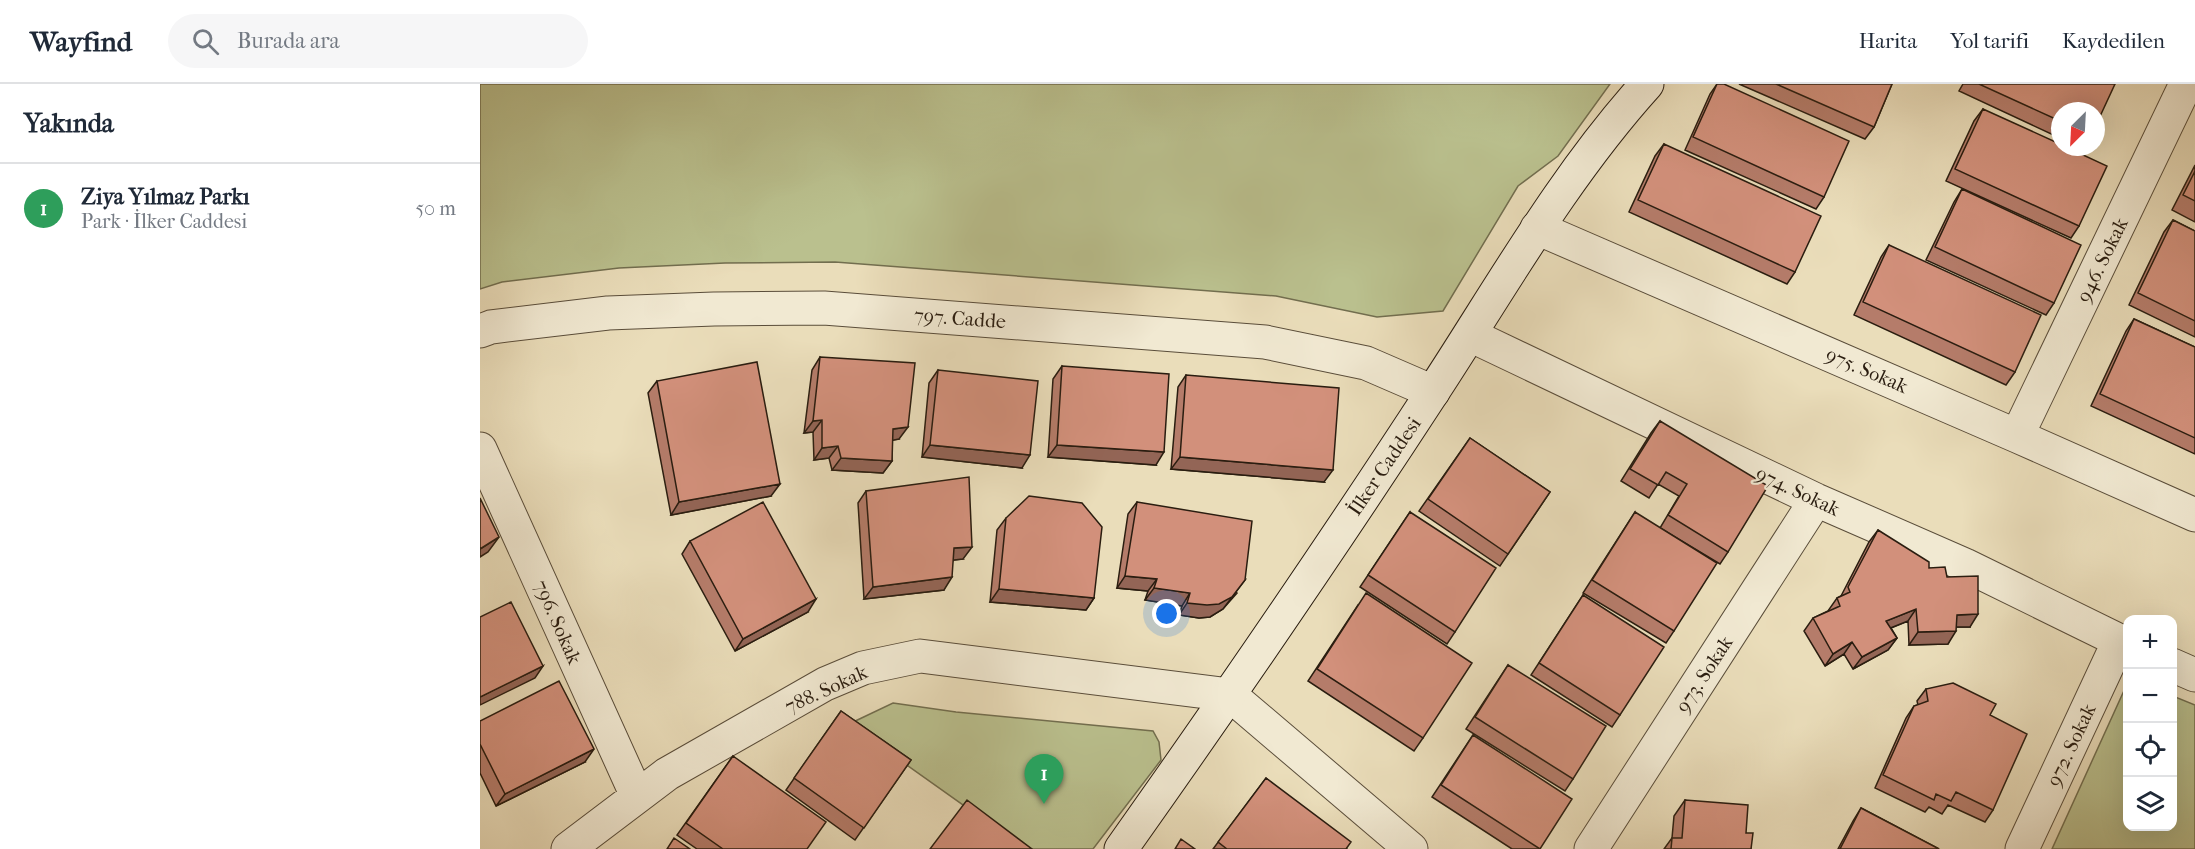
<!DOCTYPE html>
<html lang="tr">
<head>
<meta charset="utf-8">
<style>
  body { margin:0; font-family:"IM FELL French Canon",serif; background:#f6f6f7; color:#1f2937 }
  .controls { position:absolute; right:18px; bottom:18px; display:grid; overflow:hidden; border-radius:12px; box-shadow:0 6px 24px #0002 }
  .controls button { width:54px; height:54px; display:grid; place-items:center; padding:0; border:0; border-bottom:2px solid #e0e1e3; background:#fff; color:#1f2937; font:30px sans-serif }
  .compass { position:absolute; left:1571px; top:18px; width:54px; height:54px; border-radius:50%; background:#fff; box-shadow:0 6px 24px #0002; rotate:204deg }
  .you { position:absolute; left:687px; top:530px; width:21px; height:21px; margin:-15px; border:4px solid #fff; border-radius:50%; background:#1a73e8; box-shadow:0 0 0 9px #1a73e833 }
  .badge { display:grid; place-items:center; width:39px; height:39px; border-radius:50%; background:#db2777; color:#fff; font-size:20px; font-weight:700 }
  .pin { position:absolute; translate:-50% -50px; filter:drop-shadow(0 2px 3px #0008) }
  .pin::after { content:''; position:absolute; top:32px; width:21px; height:18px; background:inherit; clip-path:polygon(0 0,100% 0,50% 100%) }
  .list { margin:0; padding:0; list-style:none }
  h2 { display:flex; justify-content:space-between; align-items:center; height:78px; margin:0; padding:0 24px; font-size:26px }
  h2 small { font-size:20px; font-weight:400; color:#747a83 }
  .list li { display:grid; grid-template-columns:39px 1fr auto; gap:18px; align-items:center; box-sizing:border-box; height:90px; padding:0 24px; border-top:2px solid #e0e1e3 }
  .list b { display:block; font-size:22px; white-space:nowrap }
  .list p { margin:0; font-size:20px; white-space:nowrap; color:#747a83 }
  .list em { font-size:20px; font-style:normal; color:#747a83 }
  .icon { flex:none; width:33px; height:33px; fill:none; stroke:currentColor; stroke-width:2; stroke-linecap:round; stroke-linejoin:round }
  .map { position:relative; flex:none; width:1715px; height:765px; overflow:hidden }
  header { display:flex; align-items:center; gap:36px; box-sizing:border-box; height:84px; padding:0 30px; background:#fff; border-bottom:2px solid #e0e1e3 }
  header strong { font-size:28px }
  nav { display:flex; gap:33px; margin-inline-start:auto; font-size:21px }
  .search { width:420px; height:54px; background:#f6f6f7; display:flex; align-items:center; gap:15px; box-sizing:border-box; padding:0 21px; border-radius:33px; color:#747a83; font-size:22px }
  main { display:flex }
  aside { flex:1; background:#fff }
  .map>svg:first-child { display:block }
  .green { fill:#bac08e; stroke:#726e4f; stroke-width:1.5 }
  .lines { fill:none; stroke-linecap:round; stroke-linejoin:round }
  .minor-casing { stroke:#5a4d3a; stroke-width:35 }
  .secondary-casing { stroke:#2a1d10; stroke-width:35 }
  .minor { stroke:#f1e9d2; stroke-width:33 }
  .secondary { stroke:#f1e9d2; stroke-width:33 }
  .wall { fill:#b57c6a; stroke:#2a1d10; stroke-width:1.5 }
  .shaded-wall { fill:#936556; stroke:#2a1d10; stroke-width:1.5 }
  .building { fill:#d2907b; stroke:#2a1d10; stroke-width:1.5 }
  .labels { text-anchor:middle; stroke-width:4.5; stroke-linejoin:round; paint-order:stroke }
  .street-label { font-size:20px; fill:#2a1d10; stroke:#f1e9d2 }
</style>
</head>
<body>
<header>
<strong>Wayfind</strong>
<div class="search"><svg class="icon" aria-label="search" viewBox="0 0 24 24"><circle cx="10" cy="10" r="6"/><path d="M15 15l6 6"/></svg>Burada ara</div>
<nav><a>Harita</a><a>Yol tarifi</a><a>Kaydedilen</a></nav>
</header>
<main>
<aside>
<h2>Yakında<small></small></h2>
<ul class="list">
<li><span class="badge" style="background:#2e9e5b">1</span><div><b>Ziya Yılmaz Parkı</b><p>Park · İlker Caddesi</p></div><em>50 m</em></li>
</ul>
</aside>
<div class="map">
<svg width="1715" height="765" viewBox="0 0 1715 765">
  <rect width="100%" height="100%" fill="#eaddba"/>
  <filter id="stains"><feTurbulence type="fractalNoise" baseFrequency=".00333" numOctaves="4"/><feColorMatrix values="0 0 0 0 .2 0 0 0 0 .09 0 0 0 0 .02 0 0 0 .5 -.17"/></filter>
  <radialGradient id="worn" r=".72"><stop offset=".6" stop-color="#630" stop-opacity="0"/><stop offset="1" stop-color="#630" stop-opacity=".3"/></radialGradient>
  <!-- green -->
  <path class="green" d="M0,0H1130L1078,72L1038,102L963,227L897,233L796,212L355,178L245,179L139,184L22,198L0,205Z
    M1647,600L1648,742H1692L1693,612L1715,621V765H1572Z
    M413,619L476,628L673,647L679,658L681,676L613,765H545L369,640Z"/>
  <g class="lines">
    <!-- minor casing -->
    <g class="minor-casing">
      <path id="minor" d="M1057,144L1537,352L1715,431
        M0,247L11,243L128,229L234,225L344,224L785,258L886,279L953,308
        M990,251L1336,416L1485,481L1648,561
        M1537,352L1706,0
        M0,365L157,712
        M1692,581L1715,591
        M88,765L187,690L345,600L383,584L440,572L750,611L931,765
        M1111,765L1336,416
        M1542,765L1639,557"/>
    </g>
    <!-- secondary casing -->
    <g class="secondary-casing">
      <path id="secondary" d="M641,765C748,614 853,461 954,306C1022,202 1083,93 1167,0"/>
    </g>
    <!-- minor -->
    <use href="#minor" class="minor"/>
    <!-- secondary -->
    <use href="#secondary" class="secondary"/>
  </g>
  <!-- wall -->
  <path class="wall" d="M1237,0H1244L1344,113L1336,125L1205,66L1230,10Z
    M1259,0H1412L1394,43L1385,55Z
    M1483,0H1635L1580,27V54L1479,7Z
    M1503,25L1599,142L1591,154L1466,97L1494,37Z
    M1184,60L1315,188L1307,200L1149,128L1175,72Z
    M1715,81V138L1692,126Z
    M1482,105L1574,219L1566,231L1446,176L1474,118Z
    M1693,136L1715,147V253L1649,221L1684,148Z
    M1409,161L1535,288L1526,301L1374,231L1401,173Z
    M1654,235L1715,263V370L1611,322L1646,247Z
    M340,273L419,355L412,356V377L403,389L352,386L349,374L334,376L333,348L324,349L332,286Z
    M582,282L676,381L568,373L573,295Z
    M458,286L542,384L442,373L449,299Z
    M706,291L844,398L691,385L698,303Z
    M177,297L291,412L191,431L168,309Z
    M1180,337L1248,468L1240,480L1180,444L1199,412L1178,400L1169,414L1141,397L1171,349Z
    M990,354L1070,408L1020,482L939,427Z
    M386,407L483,475L473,476L464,506L384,515L378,419Z
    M657,418L757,509L743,525L730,533L719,534L699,531L702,522L665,516L668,507L637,504L648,430Z
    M930,428L975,548L967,560L880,503Z
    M1155,428L1194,547L1186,559L1103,509Z
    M526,434L614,514L606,526L510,518L517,446Z
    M1398,446L1449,484L1467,493L1490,543H1476L1468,560L1429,561L1428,537L1411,544L1417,554L1408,566L1373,585L1364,570L1345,582L1324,547L1333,534L1348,527L1357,514L1361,512L1389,458Z
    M210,457L328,528L255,567L202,470Z
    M1103,511L1140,631L1132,643L1051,591Z
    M878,521L943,654L934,667L828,597Z
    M1028,581L1093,695L1085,707L986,645Z
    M1446,605L1510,631L1513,726L1505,738L1468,721L1462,730L1449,723L1445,728L1395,704L1426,634L1434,622L1438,621L1437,617Z
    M361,627L431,676L375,756L306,706Z
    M0,637L105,678L16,722L0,689Z
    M993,651L1060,765H1032L952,713Z
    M253,672L327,765H217L197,751Z
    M786,694L867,765H733Z
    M1205,716L1266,749L1271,765H1184L1192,754L1194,732Z
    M1381,724L1459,765H1358L1373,737Z"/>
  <!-- shaded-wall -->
  <path class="shaded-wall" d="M342,336L333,348L324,349L333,337Z
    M428,343L419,355L404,358L413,345Z
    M450,361L550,371L542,384L442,373Z
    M577,361L684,368L676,381L568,373Z
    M358,362L349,374L334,376L342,364Z
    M700,373L853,386L844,398L691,385Z
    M361,374L412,377L403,389L352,386Z
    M300,400L291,412L191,431L199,418Z
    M19,453L8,468L0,473V465Z
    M492,463L483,475L465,477L474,464Z
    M645,492L677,495L668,507L637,504Z
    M472,493L464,506L384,515L393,503Z
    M765,496L743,525L730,533L719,534L699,531L707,519Z
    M674,504L710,509L702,522L665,516Z
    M519,505L614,514L606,526L510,518Z
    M336,515L328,528L255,567L263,555Z
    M1436,525L1428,537L1398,549L1406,537Z
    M1498,530L1490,543H1468L1477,531Z
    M1476,547L1468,560L1429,561L1438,548Z
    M1417,554L1408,566L1373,585L1382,573Z
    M1372,558L1364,570L1345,582L1353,570Z
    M63,582L55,594L0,621V613Z
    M114,665L105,678L16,722L25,710Z"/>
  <!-- building -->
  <path class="building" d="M1237,0H1244L1369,57L1344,113L1213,53Z
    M1296,0H1412L1394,43Z
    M1499,0H1635L1616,41V27H1580V37Z
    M1503,25L1580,60V63H1586L1627,82L1599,142L1475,85Z
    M1184,60L1341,132L1315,188L1158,116Z
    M1715,87V117L1703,111Z
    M1482,105L1601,161L1574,219L1455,163Z
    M1693,136L1715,147V237L1658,209Z
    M1409,161L1561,231L1535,288L1383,218Z
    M1654,235L1715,263V354L1620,310Z
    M340,273L435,279L428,343L413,345L412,377L361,374L358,362L342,364V336L333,337Z
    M277,278L300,400L199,418L177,297Z
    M582,282L689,290L684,368L577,361Z
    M458,286L558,297L550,371L450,361Z
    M706,291L859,304L853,386L700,373Z
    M1180,337L1288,402L1248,468L1188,431L1207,400L1186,388L1178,401L1150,385Z
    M990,354L1070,408L1028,470L948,415Z
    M489,393L492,463L474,464L472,493L393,503L386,407Z
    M549,412L602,419L622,443L614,514L519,505L526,434Z
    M0,414L19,453L0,465Z
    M283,418L336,515L263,555L210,457Z
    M657,418L772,437L765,496L752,513L739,520L727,521L707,519L710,509L674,504L677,495L645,492Z
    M930,428L1016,484L975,548L888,491Z
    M1155,428L1237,479L1194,547L1112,496Z
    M1398,446L1449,478V484L1465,483L1467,493L1498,492V530L1477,531L1476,547L1438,548L1436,525L1406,537L1417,554L1382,573L1372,558L1353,570L1333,534L1360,522L1357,514L1370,508L1368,503Z
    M886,509L992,579L943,654L837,585Z
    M1103,511L1184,563L1140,631L1059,579Z
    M31,518L63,582L0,613V533Z
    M1028,581L1126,642L1093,695L995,633Z
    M79,597L114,665L25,710L0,660V637Z
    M1473,599L1516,620L1510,631L1547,650L1513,726L1476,708L1471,717L1456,710L1454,716L1403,691L1434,622L1448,617L1446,605Z
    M361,627L431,676L384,744L314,694Z
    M993,651L1092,715L1060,765L961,701Z
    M253,672L346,738L327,765H243L206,739Z
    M786,694L871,758L866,765H747L738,758Z
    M487,716L552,765H450Z
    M1205,716L1268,721L1266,749H1273L1271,765H1191L1192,754H1202Z
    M1381,724L1459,765H1360Z
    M194,754L210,765H187Z
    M701,755L715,765H695Z"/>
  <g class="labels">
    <!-- street labels -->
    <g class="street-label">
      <text transform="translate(1622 176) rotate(-64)" y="7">946. Sokak</text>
      <text transform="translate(480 234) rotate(4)" y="7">797. Cadde</text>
      <text transform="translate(1387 286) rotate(23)" y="7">975. Sokak</text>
      <text transform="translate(904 382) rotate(-56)" y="7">İlker Caddesi</text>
      <text transform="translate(1318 407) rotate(25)" y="7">974. Sokak</text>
      <text transform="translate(78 538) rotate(66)" y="7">796. Sokak</text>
      <text transform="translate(1224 590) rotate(-57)" y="7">973. Sokak</text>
      <text transform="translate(346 605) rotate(-25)" y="7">788. Sokak</text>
      <text transform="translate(1591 661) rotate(-65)" y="7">972. Sokak</text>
    </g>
  </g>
  <rect width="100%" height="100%" filter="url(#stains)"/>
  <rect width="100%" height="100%" fill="url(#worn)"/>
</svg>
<div class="controls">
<button>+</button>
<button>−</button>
<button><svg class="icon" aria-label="locate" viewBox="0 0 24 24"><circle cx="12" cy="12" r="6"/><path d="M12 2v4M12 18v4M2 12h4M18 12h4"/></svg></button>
<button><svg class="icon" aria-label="layers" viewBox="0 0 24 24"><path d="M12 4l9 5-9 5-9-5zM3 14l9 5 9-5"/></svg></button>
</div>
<svg class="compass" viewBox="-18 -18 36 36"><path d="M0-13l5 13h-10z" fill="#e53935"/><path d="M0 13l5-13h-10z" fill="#747a83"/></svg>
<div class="you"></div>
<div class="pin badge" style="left:564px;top:720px;background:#2e9e5b">1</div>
</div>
</main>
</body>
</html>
